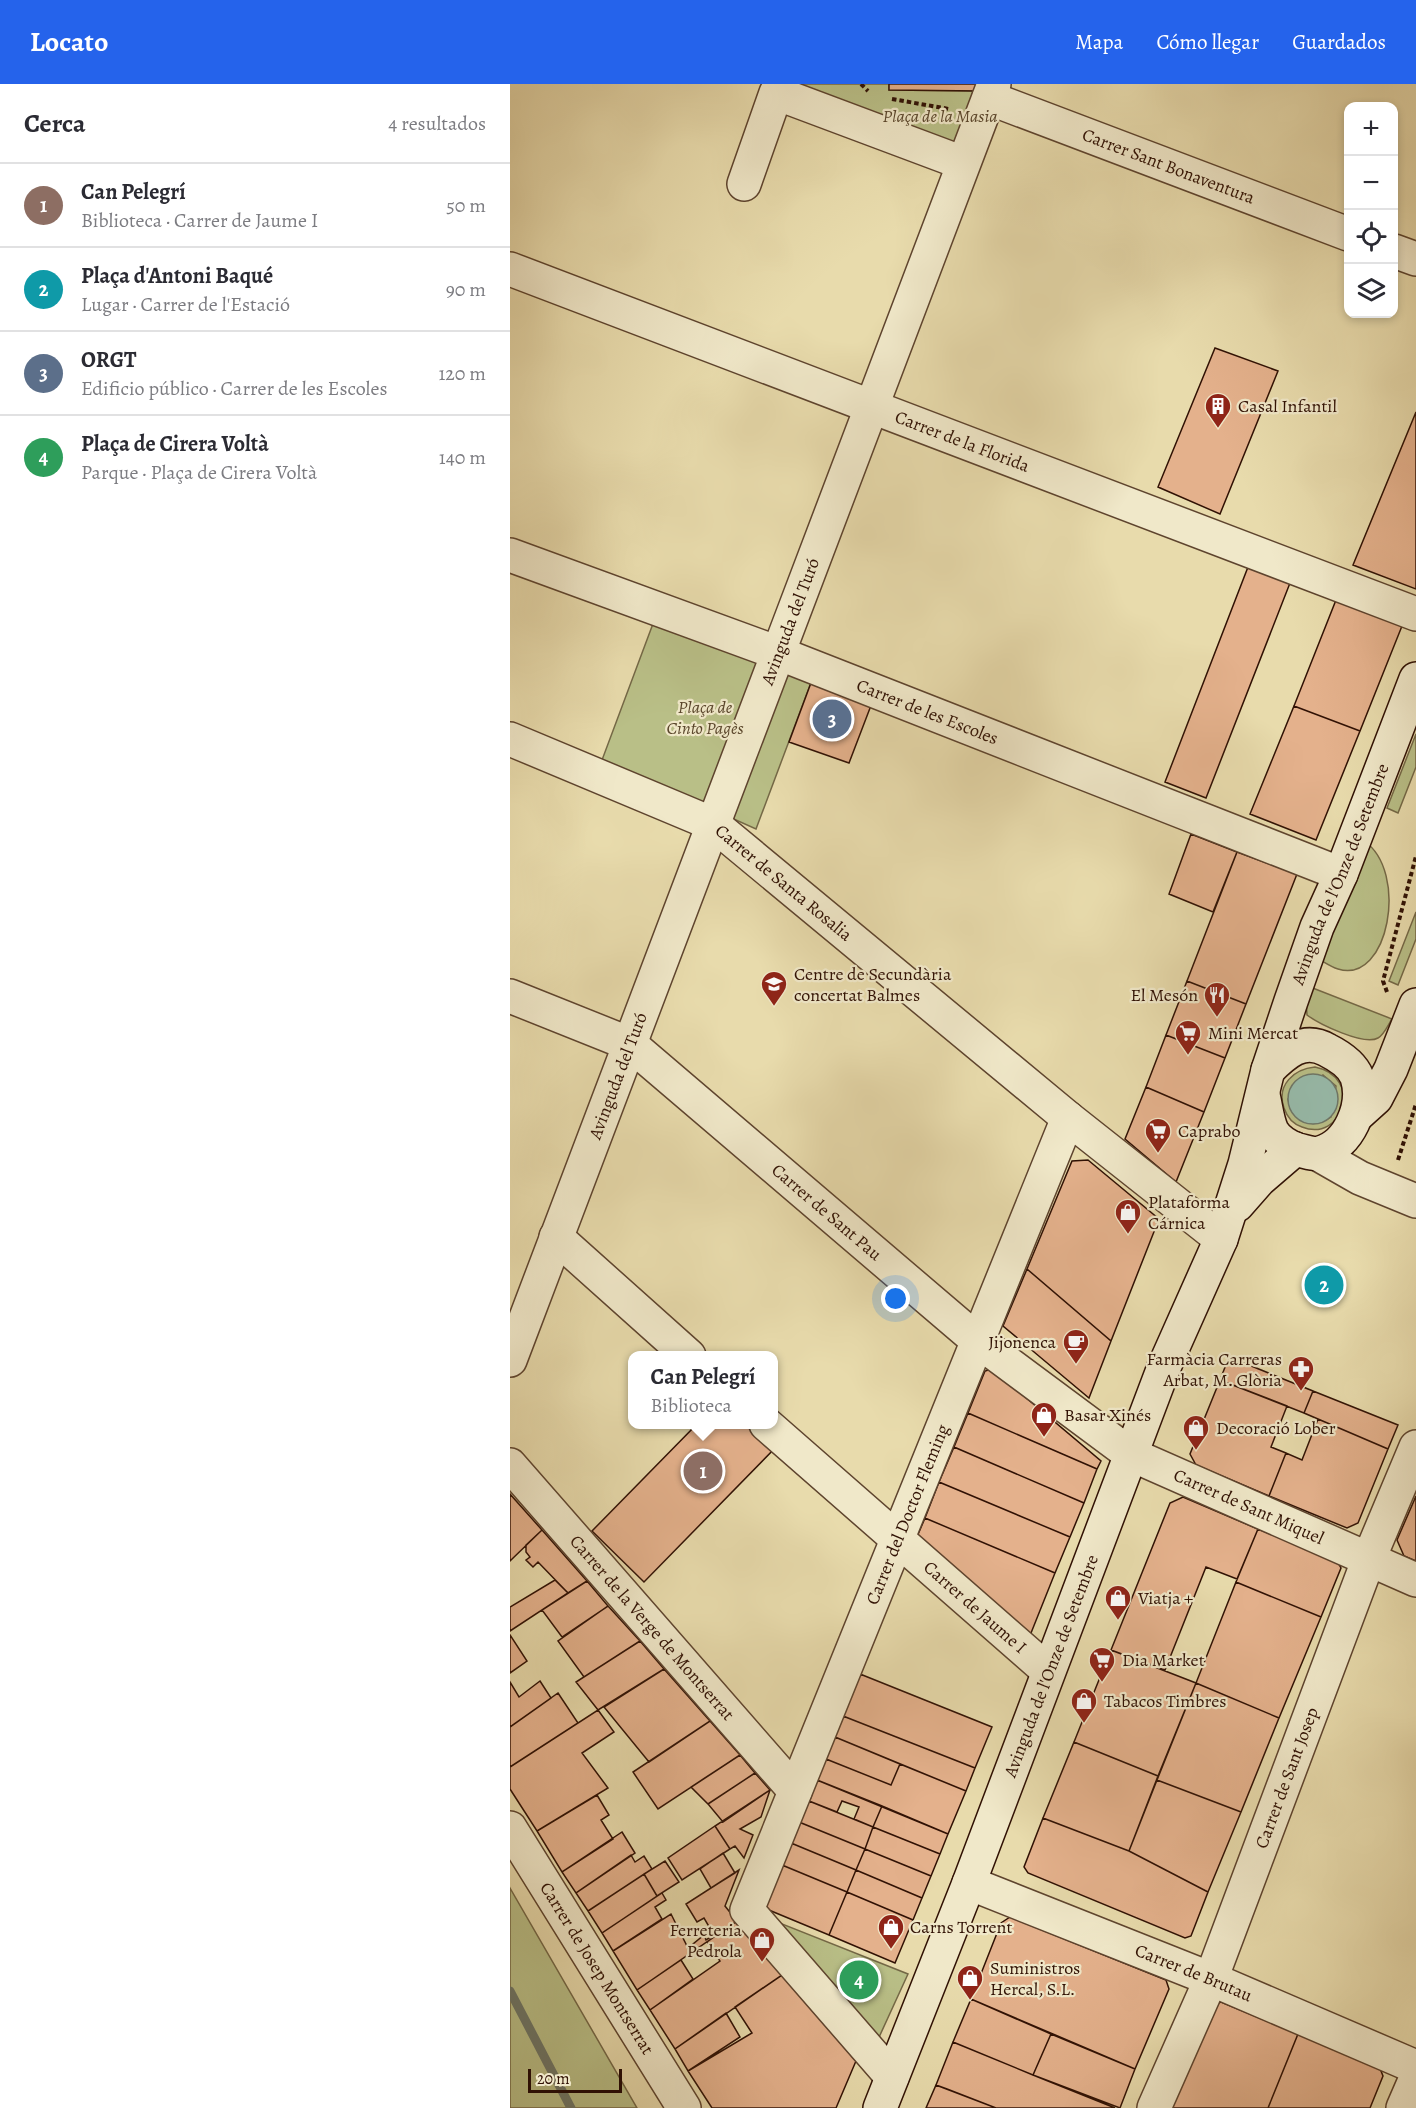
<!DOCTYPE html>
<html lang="es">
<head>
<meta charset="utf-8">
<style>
  body { margin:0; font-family:Alegreya,serif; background:#f7f7f7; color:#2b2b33 }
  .controls { position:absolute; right:18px; top:18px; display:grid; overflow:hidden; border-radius:12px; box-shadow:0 3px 9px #0003 }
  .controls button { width:54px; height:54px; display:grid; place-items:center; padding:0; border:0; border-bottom:2px solid #e1e1e2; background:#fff; color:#2b2b33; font:30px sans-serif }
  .scale { position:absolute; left:18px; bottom:15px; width:94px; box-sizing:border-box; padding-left:6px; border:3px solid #301104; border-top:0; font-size:16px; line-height:21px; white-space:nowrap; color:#301104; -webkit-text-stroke:4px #f0e8c9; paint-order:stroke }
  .you { position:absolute; left:386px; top:1215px; width:21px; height:21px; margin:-15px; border:4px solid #fff; border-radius:50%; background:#1a73e8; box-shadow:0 0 0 9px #1a73e833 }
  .badge { display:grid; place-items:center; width:39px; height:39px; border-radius:50%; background:#2563eb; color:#fff; font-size:20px; font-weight:700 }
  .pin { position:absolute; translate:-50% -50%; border:3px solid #fff; box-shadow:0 2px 6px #0006 }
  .popup { position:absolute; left:118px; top:1267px; width:150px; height:78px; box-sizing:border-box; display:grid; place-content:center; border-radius:12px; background:#fff; filter:drop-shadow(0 2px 4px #0005); font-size:20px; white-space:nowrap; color:#7c7c81 }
  .popup b { font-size:22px; color:#2b2b33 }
  .popup::after { content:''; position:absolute; left:50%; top:100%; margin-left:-12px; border:12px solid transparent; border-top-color:#fff }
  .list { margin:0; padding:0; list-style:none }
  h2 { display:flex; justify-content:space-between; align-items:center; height:78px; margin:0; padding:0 24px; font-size:26px }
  h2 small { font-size:20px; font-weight:400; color:#7c7c81 }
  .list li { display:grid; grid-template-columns:39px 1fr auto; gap:18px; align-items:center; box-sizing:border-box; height:84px; padding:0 24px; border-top:2px solid #e1e1e2 }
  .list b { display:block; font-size:22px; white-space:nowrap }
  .list p { margin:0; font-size:20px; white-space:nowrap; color:#7c7c81 }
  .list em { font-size:20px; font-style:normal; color:#7c7c81 }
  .icon { flex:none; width:33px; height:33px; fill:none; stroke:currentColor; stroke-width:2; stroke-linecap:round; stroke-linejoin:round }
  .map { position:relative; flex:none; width:906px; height:2024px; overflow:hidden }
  header { display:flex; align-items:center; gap:36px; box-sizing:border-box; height:84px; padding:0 30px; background:#2563eb; color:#fff }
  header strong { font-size:28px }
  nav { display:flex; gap:33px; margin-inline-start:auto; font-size:21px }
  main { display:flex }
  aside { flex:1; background:#fff }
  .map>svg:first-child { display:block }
  .green { fill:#b9bf87; stroke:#746846; stroke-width:1.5; fill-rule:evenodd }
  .water { fill:#97bbab; stroke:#6e7768; stroke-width:1.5 }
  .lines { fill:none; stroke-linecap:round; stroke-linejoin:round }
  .stream { stroke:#6e7768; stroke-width:9 }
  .building { fill:#e4b18c; stroke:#301104; stroke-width:1.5 }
  .street-casing { stroke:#5e442e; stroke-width:36 }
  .secondary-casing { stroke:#301104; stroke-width:36 }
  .path { stroke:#301104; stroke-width:4; stroke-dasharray:4.5 3; stroke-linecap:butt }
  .street { stroke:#f0e8c9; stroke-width:33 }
  .secondary { stroke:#f0e8c9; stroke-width:33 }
  .labels { text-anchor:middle; stroke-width:4.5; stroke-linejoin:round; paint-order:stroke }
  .park-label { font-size:18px; font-style:italic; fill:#59452b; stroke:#f0e8c9 }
  .street-label { font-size:18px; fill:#301104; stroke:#f0e8c9 }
  .poi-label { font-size:18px; fill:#301104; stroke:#f0e8c9; text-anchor:start }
</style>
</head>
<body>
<header>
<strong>Locato</strong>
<nav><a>Mapa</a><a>Cómo llegar</a><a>Guardados</a></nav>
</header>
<main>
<aside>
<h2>Cerca<small>4 resultados</small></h2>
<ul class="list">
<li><span class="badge" style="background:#8d6e63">1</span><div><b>Can Pelegrí</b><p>Biblioteca · Carrer de Jaume I</p></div><em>50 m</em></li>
<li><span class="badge" style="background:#0f9aa8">2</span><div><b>Plaça d'Antoni Baqué</b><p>Lugar · Carrer de l'Estació</p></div><em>90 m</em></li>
<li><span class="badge" style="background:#5c6f8a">3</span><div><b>ORGT</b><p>Edificio público · Carrer de les Escoles</p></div><em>120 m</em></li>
<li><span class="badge" style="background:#2e9e5b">4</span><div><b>Plaça de Cirera Voltà</b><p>Parque · Plaça de Cirera Voltà</p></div><em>140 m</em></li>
</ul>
</aside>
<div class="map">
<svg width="906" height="2024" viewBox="0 0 906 2024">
  <rect width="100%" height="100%" fill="#e8dbac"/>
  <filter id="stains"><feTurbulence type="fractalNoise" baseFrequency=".00333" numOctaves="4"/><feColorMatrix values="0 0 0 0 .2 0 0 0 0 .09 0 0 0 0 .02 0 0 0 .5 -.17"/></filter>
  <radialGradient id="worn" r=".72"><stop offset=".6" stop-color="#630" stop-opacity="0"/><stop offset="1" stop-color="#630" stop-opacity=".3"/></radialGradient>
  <!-- green -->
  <path class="green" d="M290,0H379V6L470,7L445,64Z
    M147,529L305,588L246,745L92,676Z
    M906,650V683L888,729L877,724Z
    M854,757C899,787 879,901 828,885C821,883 814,878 807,874Z
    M906,828V855L888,901L879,897Z
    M795,901L882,935C878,941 874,951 868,954C854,962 809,940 797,931Z
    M805,983C854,993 833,1059 792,1043C783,1040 777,1033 774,1024C766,1001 784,985 805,983ZM813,991L826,1002L821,1033C803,1046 782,1038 778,1015Z
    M0,1804L127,2024H0Z
    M237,1826L398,1890L365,1962Z"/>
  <!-- water -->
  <path class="water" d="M778 1015a25 25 0 1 1 50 0a25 25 0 1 1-50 0Z"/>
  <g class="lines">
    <!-- stream -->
    <path class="stream" d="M0,1907L61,2024"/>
  </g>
  <!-- building -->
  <path class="building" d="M379,0H470V7L379,6Z
    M705,264L768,287L710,430L648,403Z
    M906,328V505L843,481Z
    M738,483L780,499L696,714L655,698Z
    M826,516L892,542L850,647L784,622Z
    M305,588L365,611L339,679L279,658Z
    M784,622L850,647L806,756L740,730Z
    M681,750L727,768L703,828L659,810Z
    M727,768L787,790L736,920L677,897Z
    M677,897L736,920L715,974L656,951Z
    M656,951L715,974L694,1028L636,1003Z
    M636,1003L694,1028L666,1098L615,1055Z
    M578,1076L649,1135L601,1257L517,1185L562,1077Z
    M517,1185L601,1257L579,1314L493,1242Z
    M719,1273L803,1307L794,1329L710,1296Z
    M482,1285L591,1377L587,1385L458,1329L475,1287Z
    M710,1296L777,1322L761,1363L776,1369L759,1412L686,1381L680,1370Z
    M803,1307L888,1341L878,1365L794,1329Z
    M458,1329L587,1385L574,1419L444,1363Z
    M808,1335L878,1365L848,1439L837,1444L759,1412L776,1369L792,1376Z
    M187,1340H247L268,1361L134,1498L82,1447Z
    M444,1363L574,1419L560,1453L429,1398Z
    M429,1398L560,1453L545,1489L415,1434Z
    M0,1410L32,1446L0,1477Z
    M906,1412V1477L894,1472L887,1456Z
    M673,1413L748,1445L727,1495L696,1483L655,1586L601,1566L660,1419Z
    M415,1434L545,1489L519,1554L406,1455Z
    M748,1445L827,1477L831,1484L811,1533L726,1498Z
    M32,1446L77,1497L58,1509L28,1478L23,1483L16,1476L20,1473L16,1468V1461Z
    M45,1496L58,1509L0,1547V1523Z
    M77,1497L98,1522L52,1553L32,1526Z
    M726,1498L811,1533L769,1634L686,1599Z
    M98,1522L130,1557L74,1593L48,1557Z
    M0,1551L17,1577L0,1589Z
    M130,1557L154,1585L88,1626L66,1598Z
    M601,1566L686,1599L648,1692L564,1658Z
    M154,1585L200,1637L139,1678L94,1623Z
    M350,1590L482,1643L465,1684L333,1632Z
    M30,1597L41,1614L0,1643V1598L9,1613Z
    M686,1599L769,1634L731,1728L647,1696Z
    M48,1609L68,1639L0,1683V1643Z
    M88,1626L104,1648L72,1669L98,1704L27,1747L0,1705V1683Z
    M333,1632L465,1684L456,1707L325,1653Z
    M200,1637L230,1671L148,1725L123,1688Z
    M325,1653L390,1680L381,1701L316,1675Z
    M564,1658L648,1692L619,1767L533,1734Z
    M230,1671L245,1689L198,1720L181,1703Z
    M316,1675L381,1701L390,1680L456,1707L438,1750L307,1696Z
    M245,1689L260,1706L213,1738L198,1720Z
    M307,1696L372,1722L363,1743L344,1735L349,1723L332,1717L327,1728L299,1717Z
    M647,1696L731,1728L698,1808L619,1767Z
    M260,1706L251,1733L230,1745L243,1751L234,1774L225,1762L220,1765L205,1742Z
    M87,1711L99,1731L91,1736L103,1755L52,1788L27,1747Z
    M299,1717L363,1743L355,1765L289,1738Z
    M372,1722L438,1750L430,1770L363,1743Z
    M533,1734L619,1767L698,1808L681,1852L675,1854L518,1789L514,1783Z
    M289,1738L355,1765L346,1786L281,1759Z
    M205,1742L220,1765L172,1796L158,1774Z
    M363,1743L430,1770L421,1792L355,1765Z
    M112,1748L125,1769L66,1809L52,1788Z
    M281,1759L346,1786L337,1808L272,1781Z
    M355,1765L421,1792L412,1814L346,1786Z
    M213,1769L225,1789L201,1804L190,1785Z
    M121,1771L125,1778L134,1772L142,1785L78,1827L66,1809Z
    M155,1777L169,1798L147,1812L134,1790Z
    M272,1781L337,1808L319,1851L254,1824Z
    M229,1786L215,1822L227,1837L127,1906L103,1867L161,1830L178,1864L194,1851L196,1856L204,1851L194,1834L187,1838L176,1820Z
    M346,1786L412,1814L403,1836L337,1808Z
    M134,1790L147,1812L92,1849L78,1827Z
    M337,1808L403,1836L385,1879L319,1851Z
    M152,1809L156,1816L145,1823L152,1835L103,1867L92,1849Z
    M500,1833L656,1896L659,1905L625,1985L461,1915L491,1839Z
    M227,1837L272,1891L165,1965L140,1926L210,1877L197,1858Z
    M171,1876L183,1895L140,1926L127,1906Z
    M272,1891L346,1977L326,2024H202L178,1987L242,1949L225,1923Z
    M461,1915L541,1950L523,1991L443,1958Z
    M711,1918L788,1950L758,2024H661L703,1921Z
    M216,1929L230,1953L178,1987L165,1965Z
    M541,1950L625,1985L610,2024L523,1991Z
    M788,1950L869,1982L873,1992L860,2024H758Z
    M443,1958L523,1991L605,2024H486L426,2001Z
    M426,2001L437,2005L486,2024H416Z"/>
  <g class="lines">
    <!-- street casing -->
    <g class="street-casing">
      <g id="street">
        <path id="s1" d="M479,14L838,150"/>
        <path d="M234,100L266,9L453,79"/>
        <path d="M884,167L906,175"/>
        <path id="s2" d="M0,185L906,530"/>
        <path id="s3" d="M0,471L268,569L831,790"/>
        <path id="s4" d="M0,655L203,740L558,1034L711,1155"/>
        <path id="s5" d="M0,912L120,960L468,1257L620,1370L906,1496"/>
        <path d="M808,1070L850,1094L906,1117"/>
        <path d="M46,1153L179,1272"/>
        <path id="s6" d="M0,1276L484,0"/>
        <path id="s7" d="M256,1340L537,1586"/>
        <path id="s8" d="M0,1381L285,1707"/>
        <path id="s9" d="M0,1744L174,2024"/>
        <path id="s10" d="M459,1799L701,1895L906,1983"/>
        <path id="s11" d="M382,1993L237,1826L558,1034"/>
        <path id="s12" d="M644,2024L701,1895L858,1477L906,1363"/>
        <path d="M893,2024L906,1994"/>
      </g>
    </g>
    <!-- secondary casing -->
    <g class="secondary-casing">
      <g id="secondary">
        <path d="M753,1011C756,1023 757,1036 762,1047C767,1056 778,1063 788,1066C794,1067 804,1071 810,1069C839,1061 856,1022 847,993C842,980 829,972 817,966C793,952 774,970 758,986"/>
        <path d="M846,1032L866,1014L881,985L906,921"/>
        <path d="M727,1121L749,1096L785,1065"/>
        <path id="s13" d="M370,2024L459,1799L654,1283L711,1155L735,1080L758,986L781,917L807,843L831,790L906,595"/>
      </g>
    </g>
    <!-- path -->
    <path class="path" d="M351,0L358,7
      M382,15L439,25
      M877,908L873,897L906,772
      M888,1076L906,1020"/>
    <!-- street -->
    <use href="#street" class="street"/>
    <!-- secondary -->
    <use href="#secondary" class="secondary"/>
  </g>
  <!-- icons -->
  <defs>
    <g id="building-pin" transform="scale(1.35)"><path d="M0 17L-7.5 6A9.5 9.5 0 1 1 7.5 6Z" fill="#8f2418" stroke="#f0e8c9"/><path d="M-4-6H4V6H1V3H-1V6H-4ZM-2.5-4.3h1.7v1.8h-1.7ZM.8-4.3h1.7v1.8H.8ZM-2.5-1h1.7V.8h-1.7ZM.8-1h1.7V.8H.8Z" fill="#fff"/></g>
    <g id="school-pin" transform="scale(1.35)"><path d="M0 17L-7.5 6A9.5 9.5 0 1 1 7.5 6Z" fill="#8f2418" stroke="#f0e8c9"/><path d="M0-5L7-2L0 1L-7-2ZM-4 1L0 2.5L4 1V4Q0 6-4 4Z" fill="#fff"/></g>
    <g id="restaurant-pin" transform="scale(1.35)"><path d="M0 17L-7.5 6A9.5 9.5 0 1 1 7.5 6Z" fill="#8f2418" stroke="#f0e8c9"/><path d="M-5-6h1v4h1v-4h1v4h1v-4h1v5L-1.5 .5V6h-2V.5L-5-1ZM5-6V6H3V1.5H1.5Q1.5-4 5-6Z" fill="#fff"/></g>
    <g id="supermarket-pin" transform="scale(1.35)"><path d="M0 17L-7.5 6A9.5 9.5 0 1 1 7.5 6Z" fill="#8f2418" stroke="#f0e8c9"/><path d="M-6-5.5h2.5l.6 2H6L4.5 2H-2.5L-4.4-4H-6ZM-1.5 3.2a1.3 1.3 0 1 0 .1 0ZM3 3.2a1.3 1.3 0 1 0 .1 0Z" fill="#fff"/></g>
    <g id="shop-pin" transform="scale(1.35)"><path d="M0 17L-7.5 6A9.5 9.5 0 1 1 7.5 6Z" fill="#8f2418" stroke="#f0e8c9"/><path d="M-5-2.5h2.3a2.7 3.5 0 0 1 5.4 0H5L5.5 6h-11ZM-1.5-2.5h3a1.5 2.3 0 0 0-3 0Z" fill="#fff"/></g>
    <g id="cafe-pin" transform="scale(1.35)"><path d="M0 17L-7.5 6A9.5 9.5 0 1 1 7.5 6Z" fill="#8f2418" stroke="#f0e8c9"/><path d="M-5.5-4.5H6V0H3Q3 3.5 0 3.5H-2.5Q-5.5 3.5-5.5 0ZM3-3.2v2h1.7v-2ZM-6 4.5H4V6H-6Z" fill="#fff"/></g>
    <g id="pharmacy-pin" transform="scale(1.35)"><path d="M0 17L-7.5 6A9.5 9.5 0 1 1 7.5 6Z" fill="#8f2418" stroke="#f0e8c9"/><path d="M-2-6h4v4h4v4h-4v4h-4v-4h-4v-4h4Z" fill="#fff"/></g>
  </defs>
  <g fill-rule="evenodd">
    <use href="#building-pin" x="708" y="322"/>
    <use href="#school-pin" x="264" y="900"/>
    <use href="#restaurant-pin" x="707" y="911"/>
    <use href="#supermarket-pin" x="678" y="949"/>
    <use href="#supermarket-pin" x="648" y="1047"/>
    <use href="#shop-pin" x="618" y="1128"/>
    <use href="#cafe-pin" x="566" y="1258"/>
    <use href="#pharmacy-pin" x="791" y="1285"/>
    <use href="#shop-pin" x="534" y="1331"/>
    <use href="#shop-pin" x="686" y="1344"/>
    <use href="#shop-pin" x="608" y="1514"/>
    <use href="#supermarket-pin" x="592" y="1576"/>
    <use href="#shop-pin" x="574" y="1617"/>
    <use href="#shop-pin" x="381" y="1843"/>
    <use href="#shop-pin" x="252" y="1856"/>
    <use href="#shop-pin" x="460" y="1894"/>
  </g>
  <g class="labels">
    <!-- park labels -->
    <g class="park-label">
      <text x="430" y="38">Plaça de la Masia</text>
      <text x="195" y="629">Plaça de<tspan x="195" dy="21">Cinto Pagès</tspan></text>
    </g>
    <!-- street labels -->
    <g class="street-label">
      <text dy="6" stroke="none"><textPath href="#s1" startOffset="192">Carrer Sant Bonaventura</textPath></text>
      <text dy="6" stroke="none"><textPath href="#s2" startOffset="484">Carrer de la Florida</textPath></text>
      <text dy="6" stroke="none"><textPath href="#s6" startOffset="790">Avinguda del Turó</textPath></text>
      <text dy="6" stroke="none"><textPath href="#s3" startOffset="446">Carrer de les Escoles</textPath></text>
      <text dy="6" stroke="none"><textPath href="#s13" startOffset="1318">Avinguda de l'Onze de Setembre</textPath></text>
      <text dy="6" stroke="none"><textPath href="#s4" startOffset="312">Carrer de Santa Rosalia</textPath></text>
      <text dy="6" stroke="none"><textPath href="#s6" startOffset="304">Avinguda del Turó</textPath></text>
      <text dy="6" stroke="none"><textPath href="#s5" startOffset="388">Carrer de Sant Pau</textPath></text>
      <text dy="6" stroke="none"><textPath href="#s5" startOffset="906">Carrer de Sant Miquel</textPath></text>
      <text dy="6" stroke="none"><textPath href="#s11" startOffset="648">Carrer del Doctor Fleming</textPath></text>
      <text dy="6" stroke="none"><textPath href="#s7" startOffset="278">Carrer de Jaume I</textPath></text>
      <text dy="6" stroke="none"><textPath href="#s8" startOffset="216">Carrer de la Verge de Montserrat</textPath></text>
      <text dy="6" stroke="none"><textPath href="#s13" startOffset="474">Avinguda de l'Onze de Setembre</textPath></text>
      <text dy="6" stroke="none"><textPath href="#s12" startOffset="356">Carrer de Sant Josep</textPath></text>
      <text dy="6" stroke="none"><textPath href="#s9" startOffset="165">Carrer de Josep Montserrat</textPath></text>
      <text dy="6" stroke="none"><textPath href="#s10" startOffset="242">Carrer de Brutau</textPath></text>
    </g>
    <!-- poi labels -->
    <g class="poi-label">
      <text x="728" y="328">Casal Infantil</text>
      <text x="284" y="896">Centre de Secundària<tspan x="284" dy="21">concertat Balmes</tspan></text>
      <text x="688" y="917" text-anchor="end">El Mesón</text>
      <text x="698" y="955">Mini Mercat</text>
      <text x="668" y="1053">Caprabo</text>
      <text x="638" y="1124">Plataforma<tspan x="638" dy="21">Cárnica</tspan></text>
      <text x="546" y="1264" text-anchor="end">Jijonenca</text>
      <text x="772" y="1281" text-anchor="end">Farmàcia Carreras<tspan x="772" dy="21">Arbat, M. Glòria</tspan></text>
      <text x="554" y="1337">Basar Xinés</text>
      <text x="706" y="1350">Decoració Lober</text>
      <text x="628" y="1520">Viatja +</text>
      <text x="612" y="1582">Dia Market</text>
      <text x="594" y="1623">Tabacos Timbres</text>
      <text x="400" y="1849">Carns Torrent</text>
      <text x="232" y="1852" text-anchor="end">Ferreteria<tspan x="232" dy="21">Pedrola</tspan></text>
      <text x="480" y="1890">Suministros<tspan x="480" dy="21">Hercal, S.L.</tspan></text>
    </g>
  </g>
  <rect width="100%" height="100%" filter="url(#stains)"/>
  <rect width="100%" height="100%" fill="url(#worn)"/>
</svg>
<div class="controls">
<button>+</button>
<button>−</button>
<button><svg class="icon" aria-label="locate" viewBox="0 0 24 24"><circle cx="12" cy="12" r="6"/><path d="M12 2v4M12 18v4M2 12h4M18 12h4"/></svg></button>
<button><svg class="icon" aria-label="layers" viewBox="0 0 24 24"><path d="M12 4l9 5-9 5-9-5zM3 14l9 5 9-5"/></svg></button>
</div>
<div class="scale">20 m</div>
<div class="you"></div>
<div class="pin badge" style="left:193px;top:1387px;background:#8d6e63">1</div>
<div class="popup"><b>Can Pelegrí</b>Biblioteca</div>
<div class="pin badge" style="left:814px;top:1201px;background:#0f9aa8">2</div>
<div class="pin badge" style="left:322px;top:635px;background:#5c6f8a">3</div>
<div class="pin badge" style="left:349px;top:1896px;background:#2e9e5b">4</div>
</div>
</main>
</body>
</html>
